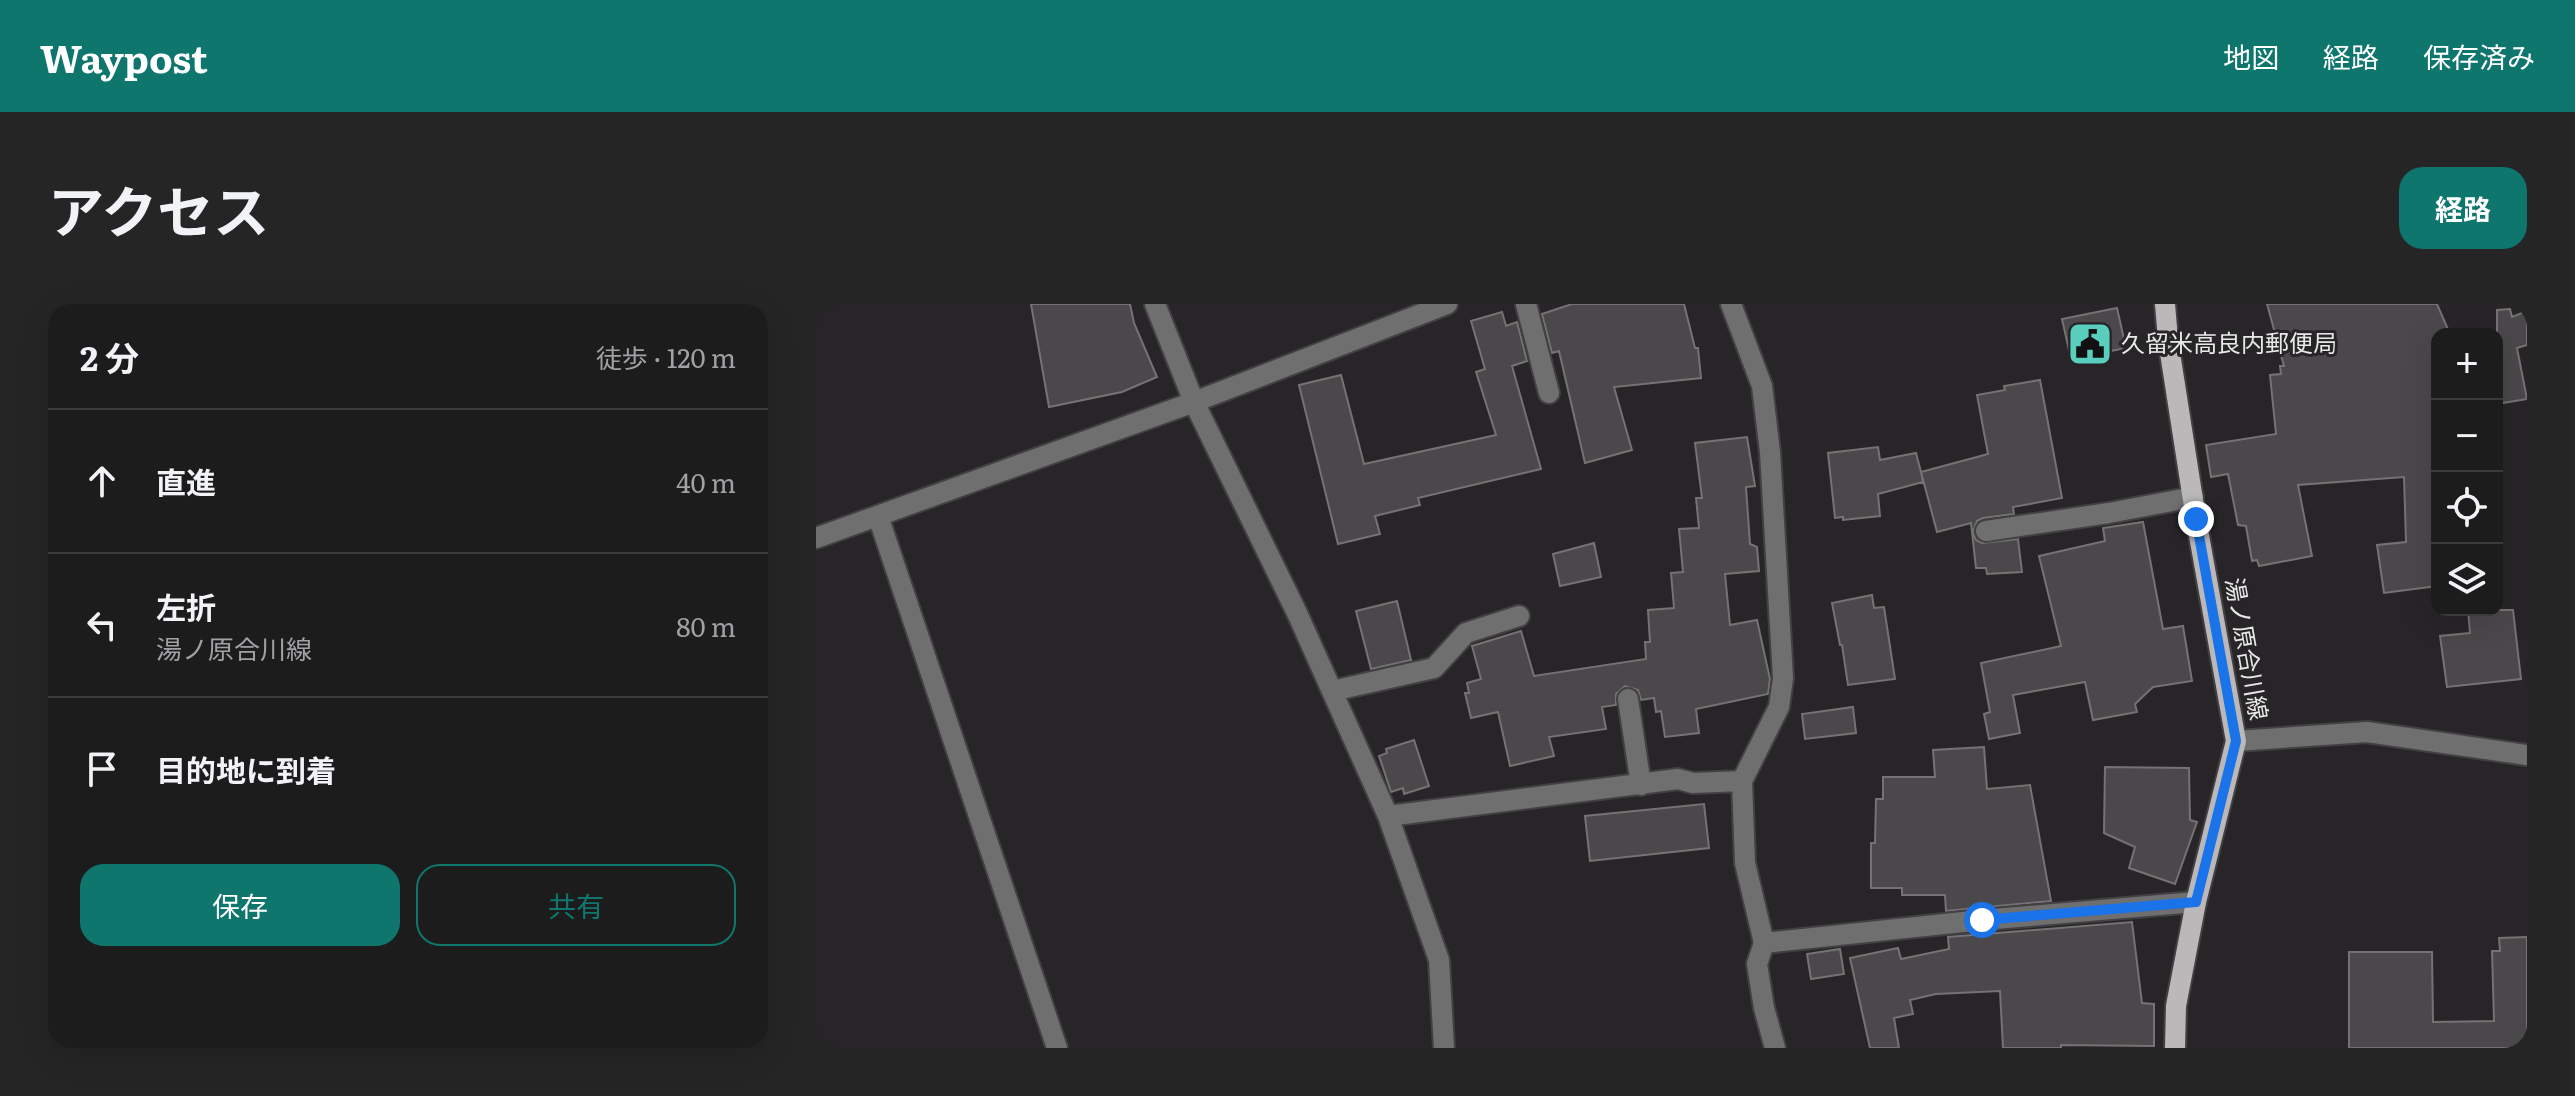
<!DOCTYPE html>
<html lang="ja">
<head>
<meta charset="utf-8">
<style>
  body { margin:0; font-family:Literata,"Noto Sans JP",serif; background:#252526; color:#f1f3f6 }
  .controls { position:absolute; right:24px; top:24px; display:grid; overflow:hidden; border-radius:16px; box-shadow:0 8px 32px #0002 }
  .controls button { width:72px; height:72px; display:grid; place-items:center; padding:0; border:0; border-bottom:2px solid #3b3a3b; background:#1d1c1d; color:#f1f3f6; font:40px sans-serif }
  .stop { position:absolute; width:24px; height:24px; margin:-18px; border:6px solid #1a73e8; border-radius:50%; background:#fff }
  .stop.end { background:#1a73e8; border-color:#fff; box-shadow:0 2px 8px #0008 }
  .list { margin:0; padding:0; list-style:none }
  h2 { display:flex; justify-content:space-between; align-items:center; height:104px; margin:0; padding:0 32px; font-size:34px }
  h2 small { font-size:26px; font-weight:400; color:#a0a1a4 }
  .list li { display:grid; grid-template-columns:52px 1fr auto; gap:24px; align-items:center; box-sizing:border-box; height:144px; padding:0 32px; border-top:2px solid #3b3a3b }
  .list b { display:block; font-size:30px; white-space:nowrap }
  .list p { margin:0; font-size:26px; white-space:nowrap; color:#a0a1a4 }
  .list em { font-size:26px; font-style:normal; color:#a0a1a4 }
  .actions { display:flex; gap:16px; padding:24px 32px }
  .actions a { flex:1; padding:18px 0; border:2px solid #0f766e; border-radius:24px; text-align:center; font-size:28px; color:#0f766e }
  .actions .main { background:#0f766e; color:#fff }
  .icon { flex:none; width:44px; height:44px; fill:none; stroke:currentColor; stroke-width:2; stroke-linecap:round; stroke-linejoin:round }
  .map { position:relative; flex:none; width:1711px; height:744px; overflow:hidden; border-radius:24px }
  header { display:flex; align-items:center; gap:48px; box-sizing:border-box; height:112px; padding:0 40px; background:#0f766e; color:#fff }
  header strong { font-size:38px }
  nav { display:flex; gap:44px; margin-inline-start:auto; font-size:28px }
  .intro { display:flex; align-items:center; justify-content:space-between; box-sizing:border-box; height:192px; padding:0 48px }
  h1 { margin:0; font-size:56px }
  .button { padding:20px 36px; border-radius:24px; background:#0f766e; color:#fff; font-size:28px; font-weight:700 }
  main { display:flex; gap:48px; padding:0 48px }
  aside { flex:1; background:#1d1c1d; border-radius:24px; box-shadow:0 8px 32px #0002 }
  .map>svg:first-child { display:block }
  .building { fill:#4a484a; stroke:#757274; stroke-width:2 }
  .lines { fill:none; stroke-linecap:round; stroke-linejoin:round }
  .minor-casing { stroke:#424042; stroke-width:24 }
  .major-casing { stroke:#424042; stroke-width:24 }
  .minor { stroke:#706f70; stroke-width:20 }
  .major { stroke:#bbb8ba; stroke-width:20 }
  .route { stroke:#1a73e8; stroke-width:10 }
  .labels { text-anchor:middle; stroke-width:6; stroke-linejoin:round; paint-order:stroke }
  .poi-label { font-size:24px; fill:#e9e8e9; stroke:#272527; text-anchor:start }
  .street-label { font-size:24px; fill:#e9e8e9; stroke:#272527 }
</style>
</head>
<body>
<header>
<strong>Waypost</strong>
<nav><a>地図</a><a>経路</a><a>保存済み</a></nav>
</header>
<div class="intro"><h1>アクセス</h1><a class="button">経路</a></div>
<main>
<aside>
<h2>2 分<small>徒歩 · 120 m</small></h2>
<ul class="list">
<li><svg class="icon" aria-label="ahead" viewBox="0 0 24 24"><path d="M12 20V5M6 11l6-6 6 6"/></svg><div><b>直進</b></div><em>40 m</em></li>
<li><svg class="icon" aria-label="left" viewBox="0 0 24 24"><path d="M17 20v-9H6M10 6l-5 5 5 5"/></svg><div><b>左折</b><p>湯ノ原合川線</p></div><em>80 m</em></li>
<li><svg class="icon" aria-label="arrive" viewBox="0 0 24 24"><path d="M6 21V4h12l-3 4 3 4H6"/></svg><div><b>目的地に到着</b></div></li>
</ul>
<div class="actions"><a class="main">保存</a><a>共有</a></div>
</aside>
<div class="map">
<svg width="1711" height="744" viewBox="0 0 1711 744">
  <rect width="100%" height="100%" fill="#272527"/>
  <!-- building -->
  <path class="building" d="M215,0H314L318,19L341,73L306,88L233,103Z
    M756,0H868L879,44H882L885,74L798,83L816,146L769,159L743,47L736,49L726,10Z
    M1451,0H1621L1634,30H1621V282L1568,289L1561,241L1590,238L1588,173L1482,181L1496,252L1443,262L1441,256L1436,257L1430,222L1422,221L1412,170L1395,173L1390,141L1460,130L1454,71L1465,70L1464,62H1468Z
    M1301,4L1310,44L1255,55L1246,15Z
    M1694,5L1696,13L1711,7V41L1701,44L1711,95L1681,100V6Z
    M686,8L690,22L701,18L711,57L696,62L725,165L602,194L604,201L559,212L564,230L522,240L483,81L525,71L548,160L680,131L660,68L669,65L655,17Z
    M1224,76L1246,194L1197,203L1198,210L1167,214L1161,217L1157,228L1160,236L1166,239L1202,235L1206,268L1171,270L1170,264H1160L1155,219L1121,228L1105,168L1107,178L1062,190L1064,212L1027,216V213L1019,214L1012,149L1062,143L1064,156L1100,149L1105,168L1172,150L1161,91L1189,86L1188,82Z
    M931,133L939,182L930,183L934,240L941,243L943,267L909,270L914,321L941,316L954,375L952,390L880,405L883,429L849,433L845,407L840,408L838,394L825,396L822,386L809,382L800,390V401L786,403L790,425L733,433L738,452L694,462L682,408L655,414L649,389H653L651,379L665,375L656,342L705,327L718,372L830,355L829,338H834L832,306L858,304L855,269L867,268L863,225L883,224L880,194H886L879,139Z
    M1327,218L1347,325L1367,322L1376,377L1337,383L1319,400L1321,408L1277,416L1269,378L1197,391L1204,429L1173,435L1168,410L1174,408L1165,359L1245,342L1223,252L1289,237L1287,224Z
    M778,239L785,273L744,282L737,250Z
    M1056,291L1058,304L1068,303L1079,375L1032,381L1026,341H1024L1016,299Z
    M581,297L595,356L555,365L540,307Z
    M1652,306H1697L1705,375L1631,383L1624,332L1654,329Z
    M1037,403L1040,429L989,435L986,410Z
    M598,436L613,482L588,490L587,484L575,488L563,452L571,449L570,445Z
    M1168,443L1171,485L1214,481L1235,597L1130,607L1129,591H1086V584H1055V539H1059L1060,495H1067V473H1119L1117,446Z
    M1289,463L1373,464L1374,516L1381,518L1359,580L1313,564L1319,543L1288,529Z
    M888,500L893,544L774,557L769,512Z
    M1316,618L1326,699L1338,700V742L1245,741V744H1187L1184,687L1120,690L1094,696L1097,710L1078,714L1083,744H1054L1034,654L1082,644L1085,655L1133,645L1132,633Z
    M1711,633V744H1533V648H1616L1617,718L1678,717L1676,647H1684L1683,634Z
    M1024,645L1028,670L995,675L991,650Z"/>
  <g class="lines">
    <!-- minor casing -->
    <g class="minor-casing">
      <path id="minor" d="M339,0L378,98L481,309L572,512L623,656L628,744
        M710,0L733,89
        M915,0L946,82L954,148L967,374L963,403L926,477L929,559L948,639L1166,616L1380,598
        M62,212L241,744
        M1170,227L1293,209L1377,193
        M0,234L378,98L631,0
        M516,387L618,364L650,329L703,312
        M812,395L825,481
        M1420,437L1551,428L1711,451
        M572,512L862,475L877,479L926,477
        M948,639L941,660L948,704L959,744"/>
    </g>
    <!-- major casing -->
    <g class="major-casing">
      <path id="major" d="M1349,0L1352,36L1380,215L1420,437L1380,598L1360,702L1359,744"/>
    </g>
    <!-- minor -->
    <use href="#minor" class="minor"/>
    <!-- major -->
    <use href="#major" class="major"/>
  </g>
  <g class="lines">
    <!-- route -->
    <path class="route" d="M1166,616L1380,598L1420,437L1380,215"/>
  </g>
  <!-- icons -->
  <defs>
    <g id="civic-square" transform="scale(2.3)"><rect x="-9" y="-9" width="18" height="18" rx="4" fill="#5acebd" stroke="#272527"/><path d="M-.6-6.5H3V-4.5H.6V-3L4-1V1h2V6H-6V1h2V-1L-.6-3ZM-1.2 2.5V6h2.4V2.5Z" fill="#111"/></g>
  </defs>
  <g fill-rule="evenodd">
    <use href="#civic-square" x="1274" y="40"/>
  </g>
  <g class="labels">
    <!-- poi labels -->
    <g class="poi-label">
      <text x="1305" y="48">久留米高良内郵便局</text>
    </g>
    <!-- street labels -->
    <g class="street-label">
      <text transform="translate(1430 345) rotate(80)" y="8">湯ノ原合川線</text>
    </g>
  </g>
</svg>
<div class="controls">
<button>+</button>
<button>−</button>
<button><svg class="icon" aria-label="locate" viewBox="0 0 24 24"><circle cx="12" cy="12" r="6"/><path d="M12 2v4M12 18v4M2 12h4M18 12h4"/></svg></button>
<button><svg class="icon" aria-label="layers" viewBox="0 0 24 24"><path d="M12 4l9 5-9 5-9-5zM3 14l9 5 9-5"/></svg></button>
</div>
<div class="stop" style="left:1166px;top:616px"></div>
<div class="stop end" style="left:1380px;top:215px"></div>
</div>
</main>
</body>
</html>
